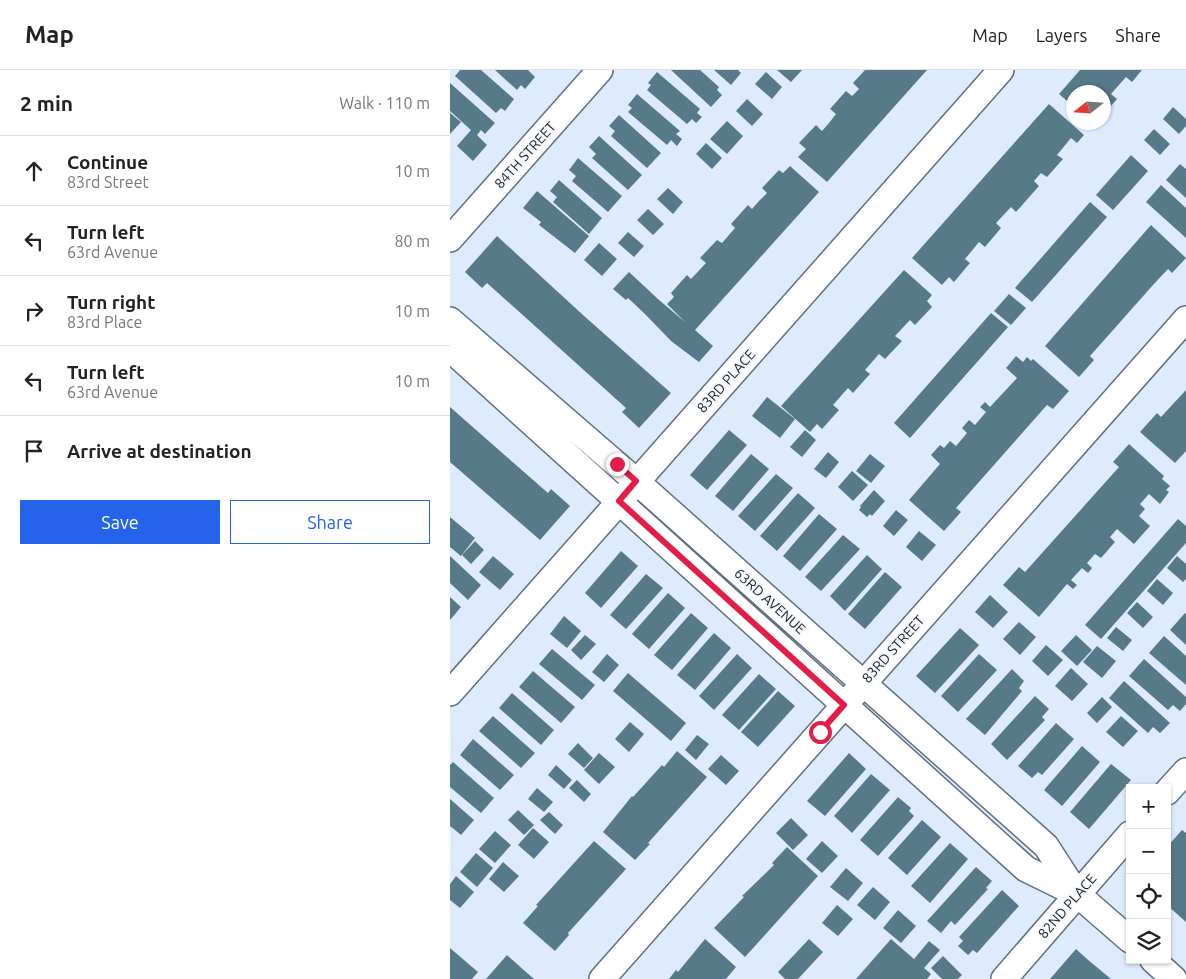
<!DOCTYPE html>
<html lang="en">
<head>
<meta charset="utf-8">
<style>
  body { margin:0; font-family:Ubuntu,sans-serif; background:#f2f2f2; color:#222 }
  .controls { position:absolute; right:15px; bottom:15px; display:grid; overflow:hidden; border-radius:0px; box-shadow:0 1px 4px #0004 }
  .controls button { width:45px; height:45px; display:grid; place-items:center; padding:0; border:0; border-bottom:1px solid #e0e0e0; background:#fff; color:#222; font:25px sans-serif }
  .compass { position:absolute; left:616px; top:15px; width:45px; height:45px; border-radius:50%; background:#fff; box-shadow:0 1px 4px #0004; rotate:253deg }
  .stop { position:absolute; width:15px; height:15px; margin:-11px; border:4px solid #e11d48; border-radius:50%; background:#fff }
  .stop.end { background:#e11d48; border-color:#fff; box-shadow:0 1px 5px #0008 }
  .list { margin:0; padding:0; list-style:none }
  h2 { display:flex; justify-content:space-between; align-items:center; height:65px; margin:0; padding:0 20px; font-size:21px }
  h2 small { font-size:16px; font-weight:400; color:#767676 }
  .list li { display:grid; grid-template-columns:32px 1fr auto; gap:15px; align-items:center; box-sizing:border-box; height:70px; padding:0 20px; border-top:1px solid #e0e0e0 }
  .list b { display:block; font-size:19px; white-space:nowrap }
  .list p { margin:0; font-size:16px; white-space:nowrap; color:#767676 }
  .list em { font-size:16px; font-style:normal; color:#767676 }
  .actions { display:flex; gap:10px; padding:15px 20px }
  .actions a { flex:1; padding:11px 0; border:1px solid #2563eb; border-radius:0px; text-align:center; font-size:18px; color:#2563eb }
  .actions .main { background:#2563eb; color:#fff }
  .icon { flex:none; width:28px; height:28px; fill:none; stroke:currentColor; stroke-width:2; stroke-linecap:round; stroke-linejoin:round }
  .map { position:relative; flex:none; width:736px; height:909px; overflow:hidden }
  header { display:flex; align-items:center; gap:30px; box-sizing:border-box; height:70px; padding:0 25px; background:#fff; border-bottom:1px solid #e0e0e0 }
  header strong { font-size:24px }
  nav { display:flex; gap:28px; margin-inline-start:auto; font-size:18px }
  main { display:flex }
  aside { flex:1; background:#fff }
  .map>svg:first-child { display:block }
  .building { fill:#577a8b }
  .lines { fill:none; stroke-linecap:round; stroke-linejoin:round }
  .street-casing { stroke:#616f83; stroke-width:28 }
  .street { stroke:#fff; stroke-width:25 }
  .route { stroke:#e11d48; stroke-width:6 }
  .labels { text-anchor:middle; stroke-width:4; stroke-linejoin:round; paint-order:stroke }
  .street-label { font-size:14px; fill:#191f26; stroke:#f4f7fc }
</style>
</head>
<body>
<header>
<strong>Map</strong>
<nav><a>Map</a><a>Layers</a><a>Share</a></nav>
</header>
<main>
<aside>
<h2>2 min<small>Walk · 110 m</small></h2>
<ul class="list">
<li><svg class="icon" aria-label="ahead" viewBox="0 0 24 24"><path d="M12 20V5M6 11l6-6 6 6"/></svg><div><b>Continue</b><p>83rd Street</p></div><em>10 m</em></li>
<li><svg class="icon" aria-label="left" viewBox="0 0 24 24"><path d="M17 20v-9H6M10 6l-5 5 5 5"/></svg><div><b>Turn left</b><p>63rd Avenue</p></div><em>80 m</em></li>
<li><svg class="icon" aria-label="right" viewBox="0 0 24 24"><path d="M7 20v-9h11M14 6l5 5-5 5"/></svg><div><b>Turn right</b><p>83rd Place</p></div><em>10 m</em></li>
<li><svg class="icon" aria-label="left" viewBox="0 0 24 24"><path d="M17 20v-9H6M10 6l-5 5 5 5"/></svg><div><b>Turn left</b><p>63rd Avenue</p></div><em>10 m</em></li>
<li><svg class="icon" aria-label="arrive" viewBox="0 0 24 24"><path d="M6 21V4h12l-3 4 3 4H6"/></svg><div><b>Arrive at destination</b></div></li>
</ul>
<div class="actions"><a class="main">Save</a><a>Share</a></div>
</aside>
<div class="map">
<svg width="736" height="909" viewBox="0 0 736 909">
  <rect width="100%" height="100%" fill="#deebfd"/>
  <!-- building -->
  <path class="building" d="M10,0H31L64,29L55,41L51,38L46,43L5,6Z
    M45,0H78L85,7L75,19L71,15L67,20Z
    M221,0H250L269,17L267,20L272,25L261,37Z
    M264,0H288L291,3L281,15Z
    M327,0H352L341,12Z
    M415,0H477L377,112L348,87L356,79L349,73L366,55L372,61L379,53L386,44L380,39L396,21L402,26L409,19L403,13Z
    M630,0H692L682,12L676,7L668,16L661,24L667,29L654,44V22H624V37L609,24Z
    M207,2L250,39L247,43L252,47L246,53L242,49L237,54L197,20L201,15L198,13Z
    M316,2L332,17L322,29L305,14Z
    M0,13L45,53L35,64L31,60L27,65L37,75L23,91L7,76L21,60L0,41Z
    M187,24L230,61L226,64L232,69L227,76L221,70L217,75L178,42L182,38L178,35Z
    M297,29L313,44L302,56L286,41Z
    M599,34L634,65L627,73L621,68L607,85L613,89L597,107L591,103L584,111L589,116L566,142L561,137L546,153L551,158L535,177L529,172L515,189L520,193L504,212L499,207L492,215L462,188Z
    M723,37L736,49V56L729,64L713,49Z
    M0,43L11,52L0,64Z
    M169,45L211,83L197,98L161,66L165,61L159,56Z
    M277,51L293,66L277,84L260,69Z
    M704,59L720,74L710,85L694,70Z
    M149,66L192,105L178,120L142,88L146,84L139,77Z
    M256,73L272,88L262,99L246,84Z
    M681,85L698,101L663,140L646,125Z
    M128,88L172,126L158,142L122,111L126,106L119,100Z
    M730,94L736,99V128L716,110Z
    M340,96L369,122L245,260L263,276L249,292L221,271L195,244L200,237L195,244L178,228L176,230L163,219L179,202L208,229L235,252L217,234L224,227L221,223L237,205L241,209L256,193L250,188L267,170L272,173L285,158L281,154L298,135L302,139L309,131L317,123L312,118L329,100L333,103Z
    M109,110L152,148L139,164L103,132L107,127L100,121Z
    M711,115L736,138V168L696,132Z
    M218,118L233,132L223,144L207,129Z
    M87,121L139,166L125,183L89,155L91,152L73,138Z
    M640,132L657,147L582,232L565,218Z
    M198,139L214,154L203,165L187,150Z
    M701,155L736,188L722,203L718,199L703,215L640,286L644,290L629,307L595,276Z
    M178,162L194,176L184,187L168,173Z
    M47,166L133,245L221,323L189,358L172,342L176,338L106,275L37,213L32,218L15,202Z
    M149,173L167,189L152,206L134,190Z
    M454,200L482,225L477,231L482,237L465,255L460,250L445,266L452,271L435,289L429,284L415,300L420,304L411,314L403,323L398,318L383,335L389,340L372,359L367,354L360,362L331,336Z
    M559,224L576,238L561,255L544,241Z
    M541,243L558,257L460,368L444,353Z
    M566,286L573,292L577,287L581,291L583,289L619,321L603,339L597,335L506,438L511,442L494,461L459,430L490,394L481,385L490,375L494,378L500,371L506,376L517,363L512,358L519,350L525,355L536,342L530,337L535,332L540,337L567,308L556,298Z
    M736,320V381L725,393L690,362L707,343L711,347Z
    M317,327L345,349L330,368L302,346Z
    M0,337L98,423L101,419L120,436L90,470L0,392Z
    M279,360L297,375L257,420L240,405Z
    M355,360L366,370L352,387L340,377Z
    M679,374L714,406L712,409L720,416L716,420L719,422L710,434L699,424L690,434L695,439L689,446L700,456L684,474L667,459L660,467L665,472L651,488L645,484L637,493L642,498L638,503L632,498L621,510L627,515L623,519L617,514L589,547L553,515L569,497L575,502L669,397L663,392Z
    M378,382L389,392L376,408L364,399Z
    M301,384L319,399L283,441L265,426Z
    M420,384L435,396L421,413L406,401Z
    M402,401L418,415L403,431L388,417Z
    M326,404L343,418L305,461L288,446Z
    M424,420L435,431L422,446L420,444L417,447L409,440L411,437L410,436Z
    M348,423L365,438L327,481L310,466Z
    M446,440L458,450L444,466L433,456Z
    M369,444L387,459L350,501L333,486Z
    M0,447L25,468L11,486L0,477Z
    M728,449L736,456V473L651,569L635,555Z
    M469,461L486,475L472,491L456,477Z
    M393,465L410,479L371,521L355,507Z
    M25,471L34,480L21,494L12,485Z
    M171,481L188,496L151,538L135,523Z
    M417,485L432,499L395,541L380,526Z
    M0,486L31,515L18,530L0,513Z
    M43,486L64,504L50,520L29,502Z
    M727,486L736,494V509L733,512L717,498Z
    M435,502L452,517L415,559L398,544Z
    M196,504L213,518L176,559L160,545Z
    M707,509L723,523L713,535L697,521Z
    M218,523L235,538L199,579L182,564Z
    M540,525L558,542L543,558L525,542Z
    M0,527L11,537L0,550Z
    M687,532L703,547L693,558L677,543Z
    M241,543L258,558L222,600L204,585Z
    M735,543L736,544V575L720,560Z
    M114,546L131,561L117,578L100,564Z
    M569,552L586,567L570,585L553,569Z
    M666,557L682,570L673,581L657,568Z
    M510,558L529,575L485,623L466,606Z
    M264,563L281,578L245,620L227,605Z
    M135,565L146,574L131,590L121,580Z
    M626,565L642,580L627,596L611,581Z
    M714,566L736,586V615L699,583Z
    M596,575L613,590L598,606L582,591Z
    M647,576L666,591L652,608L633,592Z
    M102,579L145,615L132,630L89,594Z
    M157,584L169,595L154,612L142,602Z
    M287,584L302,598L264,640L249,626Z
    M529,584L547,600L508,642L491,626Z
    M694,589L736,627V634L730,641L723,635L718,640L679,606Z
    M621,598L638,614L622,631L605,616Z
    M562,599L574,611L569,618L572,621L535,665L516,649Z
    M83,601L125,637L111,653L69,617Z
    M178,603L236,653L221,671L163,621Z
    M309,604L326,619L289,660L272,645Z
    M674,611L720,653L710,663L703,657L698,663L659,628Z
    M328,621L345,636L308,677L291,662Z
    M62,623L104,660L91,675L49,638Z
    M585,626L599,639L592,647L595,650L557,690L541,674Z
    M652,627L662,637L647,653L637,643Z
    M43,646L85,683L71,698L29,661Z
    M671,646L688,661L673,677L656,662Z
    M180,652L194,664L179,682L165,669Z
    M606,653L624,669L592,705L588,702L582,708L568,696Z
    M247,665L259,674L246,690L235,680Z
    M23,669L64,705L50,720L10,685Z
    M128,673L143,688L134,698L118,684Z
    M632,676L650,692L612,736L594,720Z
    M227,681L257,707L198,773L200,774L185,790L153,762L182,726L183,727L212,695L214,697Z
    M149,683L165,697L149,714L134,700Z
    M399,683L416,699L375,746L357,731Z
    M271,685L289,701L276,715L258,699Z
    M3,692L44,728L31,743L0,717V695Z
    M661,694L681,710L639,759L620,742Z
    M106,695L122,710L114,719L98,705Z
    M421,704L440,720L402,763L384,746Z
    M127,710L141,724L134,732L119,718Z
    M87,718L103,732L94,742L78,729Z
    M448,727L461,738L459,741L464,746L428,786L410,770Z
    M0,729L24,750L11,765L0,756Z
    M68,740L84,755L74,765L58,750Z
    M99,742L113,755L105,764L90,750Z
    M341,748L358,765L343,780L326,763Z
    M472,750L491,767L457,805L438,788Z
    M83,758L99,772L84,789L68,775Z
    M732,760L736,763V852L717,835V777Z
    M45,761L61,775L45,793L29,779Z
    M144,771L176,799L118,863L119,865L105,881L73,853L88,836L86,835Z
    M372,771L388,786L372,803L356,789Z
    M500,773L518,789L480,833L461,816Z
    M337,777L368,806L295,887L264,858L294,827L292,826L324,795L322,793Z
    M26,783L43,798L27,817L10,802Z
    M53,792L69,806L54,822L39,809Z
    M526,797L542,811L536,818L538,819L505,855L501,851L491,863L477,851Z
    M396,798L413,813L398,831L380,817Z
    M6,806L24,822L10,838L0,830V814Z
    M423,817L440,832L425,850L407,835Z
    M552,820L569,836L527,883L523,880L518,885L508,876L513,871L509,867Z
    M387,835L403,849L388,866L372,853Z
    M448,840L466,856L451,873L433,858Z
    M255,869L286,897L276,909H219L226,900L228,902Z
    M359,869L373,882L348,909H335L328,902Z
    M441,869L464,889L479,871L490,880L474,898L481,904L477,909H406Z
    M0,878L28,902L22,909H0Z
    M626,879L637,889L661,909H600Z
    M57,885L76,902L84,909H36Z
    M493,886L512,905L508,909H492L481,898Z"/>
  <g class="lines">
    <!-- street casing -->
    <g class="street-casing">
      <path id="street" d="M0,169L150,0
        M0,250L186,411L596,776L627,824L680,870
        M0,279L576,799L627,824
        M0,623L551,0
        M717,722L736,701
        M703,890L724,909
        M152,909L736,249
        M554,909L680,764"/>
    </g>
    <!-- street -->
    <use href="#street" class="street"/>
  </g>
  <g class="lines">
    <!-- route -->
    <path class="route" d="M167,394L186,411L169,431L394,635L370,662"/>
  </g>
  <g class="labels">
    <!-- street labels -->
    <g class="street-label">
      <text transform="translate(75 85) rotate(-48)" y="5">84TH STREET</text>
      <text transform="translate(276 311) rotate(-48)" y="5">83RD PLACE</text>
      <text transform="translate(320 531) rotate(42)" y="5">63RD AVENUE</text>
      <text transform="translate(443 579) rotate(-48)" y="5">83RD STREET</text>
      <text transform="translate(617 836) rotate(-49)" y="5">82ND PLACE</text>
    </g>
  </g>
</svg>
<div class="controls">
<button>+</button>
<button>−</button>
<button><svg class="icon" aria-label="locate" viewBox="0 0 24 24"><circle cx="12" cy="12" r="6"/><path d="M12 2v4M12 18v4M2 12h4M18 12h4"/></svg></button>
<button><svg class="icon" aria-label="layers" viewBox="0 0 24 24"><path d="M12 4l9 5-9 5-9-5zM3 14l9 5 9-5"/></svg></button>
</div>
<svg class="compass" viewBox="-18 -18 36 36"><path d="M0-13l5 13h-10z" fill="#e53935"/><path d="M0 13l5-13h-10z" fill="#767676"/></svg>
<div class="stop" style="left:370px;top:662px"></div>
<div class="stop end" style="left:167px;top:394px"></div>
</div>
</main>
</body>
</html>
